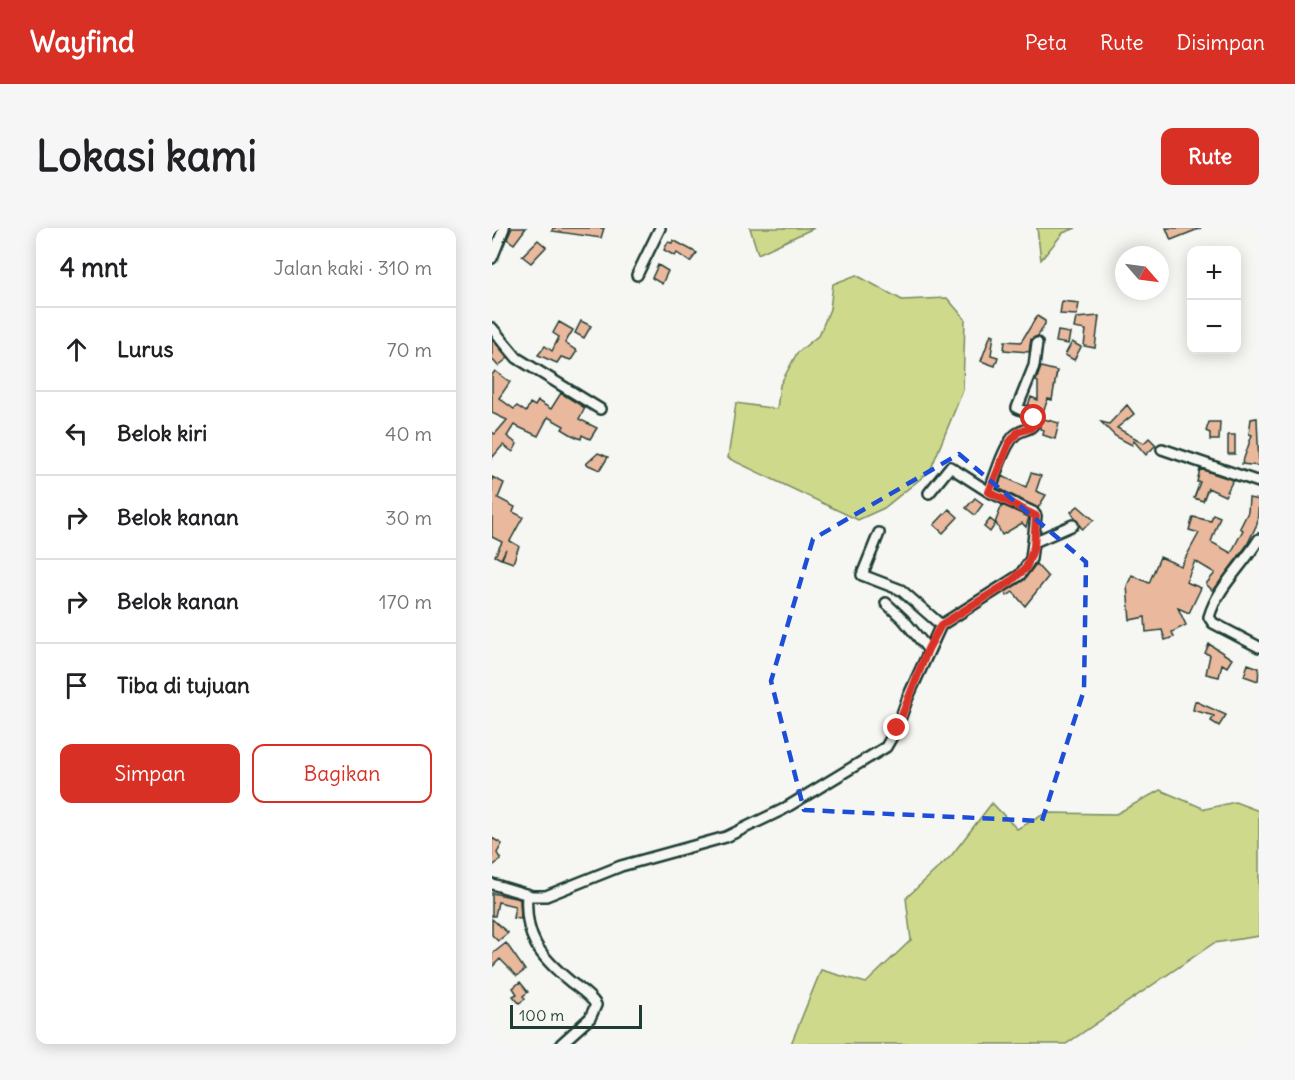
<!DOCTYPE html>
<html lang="id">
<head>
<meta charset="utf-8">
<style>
  body { margin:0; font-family:Delius,sans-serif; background:#f6f6f6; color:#202124 }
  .controls { position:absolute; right:18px; top:18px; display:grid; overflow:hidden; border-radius:12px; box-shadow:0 3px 15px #0003 }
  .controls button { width:54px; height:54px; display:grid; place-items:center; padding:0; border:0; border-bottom:2px solid #e0e0e0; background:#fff; color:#202124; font:30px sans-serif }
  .compass { position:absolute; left:623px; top:18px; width:54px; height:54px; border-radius:50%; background:#fff; box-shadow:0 3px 15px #0003; rotate:118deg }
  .scale { position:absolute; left:18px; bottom:15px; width:132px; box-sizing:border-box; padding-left:6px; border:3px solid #1f3d34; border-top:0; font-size:16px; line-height:21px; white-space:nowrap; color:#1f3d34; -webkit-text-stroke:4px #f6f6f2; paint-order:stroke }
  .stop { position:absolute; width:18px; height:18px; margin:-14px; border:4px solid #d93025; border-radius:50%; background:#fff }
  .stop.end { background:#d93025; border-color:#fff; box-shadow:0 2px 6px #0008 }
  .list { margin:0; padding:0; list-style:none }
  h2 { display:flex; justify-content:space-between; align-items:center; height:78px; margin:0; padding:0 24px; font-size:26px }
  h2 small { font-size:20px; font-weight:400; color:#757577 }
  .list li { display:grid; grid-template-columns:39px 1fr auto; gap:18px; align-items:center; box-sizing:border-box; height:84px; padding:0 24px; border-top:2px solid #e0e0e0 }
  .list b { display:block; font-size:22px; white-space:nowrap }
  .list em { font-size:20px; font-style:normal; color:#757577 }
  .actions { display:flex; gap:12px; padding:18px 24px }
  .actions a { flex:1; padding:14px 0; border:2px solid #d93025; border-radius:12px; text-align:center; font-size:21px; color:#d93025 }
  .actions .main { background:#d93025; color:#fff }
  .icon { flex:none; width:33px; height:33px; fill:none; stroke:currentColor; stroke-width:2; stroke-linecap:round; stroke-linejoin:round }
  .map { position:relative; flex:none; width:767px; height:816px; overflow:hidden; border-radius:12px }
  header { display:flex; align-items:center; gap:36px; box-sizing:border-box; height:84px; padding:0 30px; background:#d93025; color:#fff }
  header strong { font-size:28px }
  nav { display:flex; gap:33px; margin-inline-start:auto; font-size:21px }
  .intro { display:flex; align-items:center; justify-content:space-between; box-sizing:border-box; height:144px; padding:0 36px }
  h1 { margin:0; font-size:42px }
  .button { padding:15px 27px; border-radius:12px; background:#d93025; color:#fff; font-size:21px; font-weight:700 }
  main { display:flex; gap:36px; padding:0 36px }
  aside { flex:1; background:#fff; border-radius:12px; box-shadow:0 3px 15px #0003 }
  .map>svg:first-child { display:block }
  .green { fill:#ced98c; stroke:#768b60; stroke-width:1.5 }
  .building { fill:#eab89c; stroke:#1f3d34; stroke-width:1.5 }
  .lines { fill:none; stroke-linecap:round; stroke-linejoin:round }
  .minor-casing { stroke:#1f3d34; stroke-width:14 }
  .minor { stroke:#f6f6f2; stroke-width:9 }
  .route { stroke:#d93025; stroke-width:8 }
  .marked { fill:none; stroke:#1d4ed8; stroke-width:4.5; stroke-dasharray:12 8; stroke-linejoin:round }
</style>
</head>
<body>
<header>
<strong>Wayfind</strong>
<nav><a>Peta</a><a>Rute</a><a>Disimpan</a></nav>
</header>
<div class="intro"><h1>Lokasi kami</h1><a class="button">Rute</a></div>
<main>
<aside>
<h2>4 mnt<small>Jalan kaki · 310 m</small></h2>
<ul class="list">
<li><svg class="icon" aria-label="ahead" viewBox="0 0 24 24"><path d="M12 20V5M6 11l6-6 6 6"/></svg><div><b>Lurus</b></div><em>70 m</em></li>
<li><svg class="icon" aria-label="left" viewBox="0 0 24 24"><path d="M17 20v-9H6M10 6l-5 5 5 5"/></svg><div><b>Belok kiri</b></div><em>40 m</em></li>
<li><svg class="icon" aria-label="right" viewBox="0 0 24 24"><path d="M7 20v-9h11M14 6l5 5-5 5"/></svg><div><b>Belok kanan</b></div><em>30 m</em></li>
<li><svg class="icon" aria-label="right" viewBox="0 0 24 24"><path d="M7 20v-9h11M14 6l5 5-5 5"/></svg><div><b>Belok kanan</b></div><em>170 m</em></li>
<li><svg class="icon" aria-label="arrive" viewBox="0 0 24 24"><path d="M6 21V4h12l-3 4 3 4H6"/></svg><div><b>Tiba di tujuan</b></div></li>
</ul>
<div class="actions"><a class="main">Simpan</a><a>Bagikan</a></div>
</aside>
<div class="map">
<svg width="767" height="816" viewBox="0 0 767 816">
  <rect width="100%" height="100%" fill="#f6f6f2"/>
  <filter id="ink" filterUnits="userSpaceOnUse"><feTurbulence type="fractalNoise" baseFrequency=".0167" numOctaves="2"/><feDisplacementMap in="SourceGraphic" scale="12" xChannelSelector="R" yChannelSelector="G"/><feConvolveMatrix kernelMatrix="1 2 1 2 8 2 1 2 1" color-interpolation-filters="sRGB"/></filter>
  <g filter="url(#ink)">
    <!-- green -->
    <path class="green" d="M258,0H322L266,26Z
      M545,0H584L571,5L549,32Z
      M364,47L410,72L455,70L473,91L471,162L438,243L392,280L366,292L236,230L244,175L285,181L288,157L305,125L327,107L338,81L341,56Z
      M668,562L713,581L743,574L767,583V708L722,715L574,816H299L329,742L374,755L419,712L414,670L459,628L500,575L525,601L554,585L624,586Z"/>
    <!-- building -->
    <path class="building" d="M20,0H34L22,16L15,11Z
      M61,0H112L109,10L60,3Z
      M674,0H709L679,12Z
      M46,12L54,19L39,35L30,28Z
      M181,12L205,25L198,34L185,25L183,28L172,22L176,14L180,15Z
      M166,37L176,43L170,56L160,50Z
      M570,73L587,75L585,87L568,86Z
      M545,88L553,93V96L546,108L539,111L537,124L512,122L513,113L529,114Z
      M607,88L603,120L592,118L594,102L582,100L584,90Z
      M89,93L99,98L92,110L83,105Z
      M67,94L81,102L73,115L85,123L79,132L69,129L65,135L46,127L53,118L60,123L67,109L61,105Z
      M566,103L578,105L576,116L564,114Z
      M499,106L502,107L499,127L506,129L503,138L489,133Z
      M0,111L16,130L6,138L0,131Z
      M580,114L589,119L582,132L573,127Z
      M549,139L565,143L560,172L556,171L551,184L536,177L539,169L546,172V154L544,153Z
      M3,143L18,154L7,170L22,181L25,178L34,184L38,175L43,178L46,173L59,181L69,165L93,180L87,191L105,200L98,211L90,207L89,211L80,207L70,201L72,198L56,189L46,208L22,197L15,208L25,216L21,224L11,217L0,230V204L3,206L15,192L0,185V147Z
      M635,177L642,186L625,200L652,215L657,210L664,217L654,227L642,213L640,217L623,208L609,194L617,196Z
      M548,190L567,195L563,211L551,207L552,202L548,201Z
      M765,190L767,238L750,236L760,207L757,206L759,191Z
      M717,194H728L727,212H718V205L714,203Z
      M736,207H743V226H736Z
      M106,225L116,229L108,242L94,236Z
      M708,241L741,252L733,268L716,260L711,273L702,270L708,254H705Z
      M539,245L549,248L544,263L554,267L546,280L506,260L510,248L534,259Z
      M0,249L12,255L6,270L23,279L21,284L31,289L18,313L27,318L21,335L10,331L14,321L9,331L3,328L10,314L0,309Z
      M483,270L491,276L483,287L474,280Z
      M757,270L767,272L765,296L755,317L721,363L714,356L723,345L703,333L694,354L709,360L697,385L686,380L694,397L680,404L682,409L673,412L670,402L654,404L653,389L638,392L635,358L640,347L657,355L668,329L689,338L707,305L697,302L701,289L719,293L721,286L728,289L719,314L739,325L751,302L748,300L756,284Z
      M510,277L537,289L534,299L530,295L510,307L504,295L498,304L492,299L498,291L503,295Z
      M586,278L602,292L590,301L579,284Z
      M457,281L466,289L451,305L442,297Z
      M544,336L556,349L533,378L521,364L515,368L513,364L532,352Z
      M717,416L740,431L735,439L730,436L727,449L714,446L718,427L713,425Z
      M756,436L767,440L766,453L752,448Z
      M703,473L734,487L727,498L719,493L722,488L701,482Z
      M0,610L10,616L5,625L9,632L0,638Z
      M0,665L28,671L29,691L21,690L23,678L6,674L3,688H0Z
      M0,691L16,705L6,713L0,707Z
      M14,715L33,742L25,748L8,731L0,739V726Z
      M28,754L36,764L31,768L33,771L27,775L21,768L25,766L21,760Z"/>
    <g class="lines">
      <!-- minor casing -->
      <g class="minor-casing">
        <path id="minor" d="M0,30L12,0
          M145,47L168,0
          M0,100L25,130L108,181
          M670,221L767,254
          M497,264C504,247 510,222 522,208C530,199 546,204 541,187L525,180L542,138L545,115
          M387,305L370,347L409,362L449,397
          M767,311C751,338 726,358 717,389L721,395L767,419
          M542,314L581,297
          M394,375L411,391L436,421
          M0,656L40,668H54L129,638L234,609L290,582L394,519L405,500L416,469L449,397L528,347L539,331L544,288L541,284L497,264L458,239L437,265
          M35,666C32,709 47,728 80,755C88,761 99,768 104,777L98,790L69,816"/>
      </g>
      <!-- minor -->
      <use href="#minor" class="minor"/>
    </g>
  </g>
  <g class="lines" filter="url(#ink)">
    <!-- route -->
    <path class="route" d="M405,500L436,421L449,397L518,354L534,340L542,319L544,288L497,264L517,215L526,204L539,200L542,190"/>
  </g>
  <!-- marked area -->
  <path class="marked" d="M467,226L594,334L592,462L550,593L312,582L279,453L321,311Z"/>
</svg>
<div class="controls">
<button>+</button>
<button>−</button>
</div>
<svg class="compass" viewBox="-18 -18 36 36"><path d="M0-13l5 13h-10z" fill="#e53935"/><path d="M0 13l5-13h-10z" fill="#757577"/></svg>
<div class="scale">100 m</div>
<div class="stop" style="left:542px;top:190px"></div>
<div class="stop end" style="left:405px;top:500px"></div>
</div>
</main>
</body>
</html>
